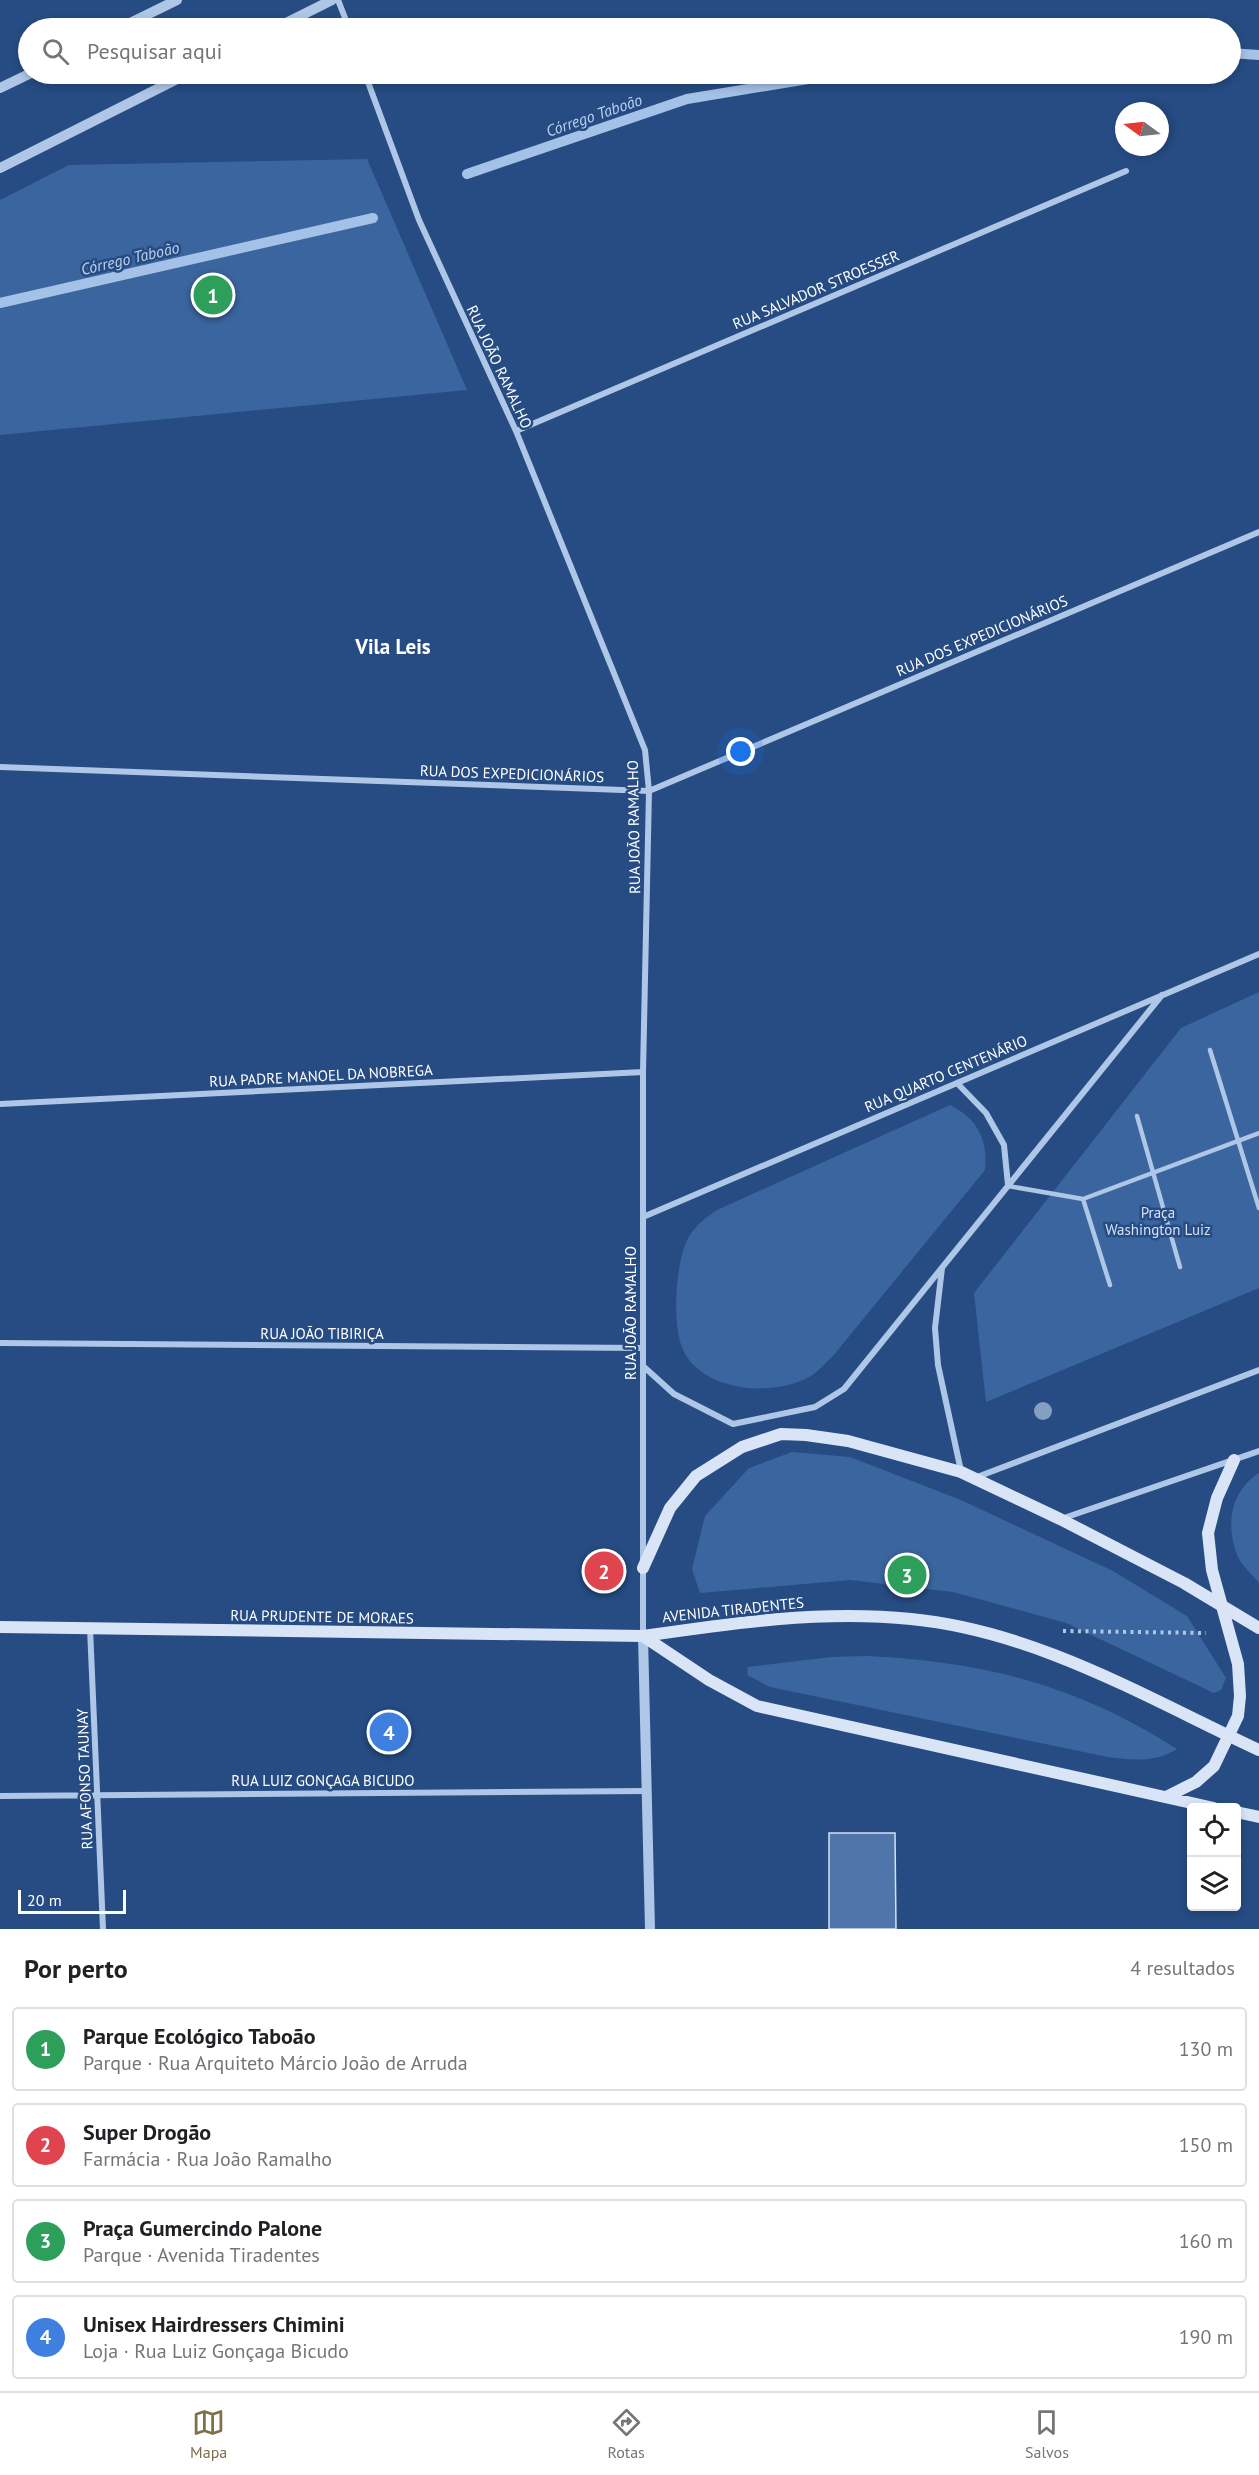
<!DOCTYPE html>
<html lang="pt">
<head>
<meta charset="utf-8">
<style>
  body { margin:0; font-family:"PT Sans",sans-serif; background:#f6f6f6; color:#202124 }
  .controls { position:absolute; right:18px; bottom:18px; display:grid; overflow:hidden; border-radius:6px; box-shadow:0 3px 9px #0003 }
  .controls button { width:54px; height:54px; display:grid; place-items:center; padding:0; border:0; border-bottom:2px solid #e0e0e0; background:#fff; color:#202124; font:30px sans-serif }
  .compass { position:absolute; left:1115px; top:102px; width:54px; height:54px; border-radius:50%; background:#fff; box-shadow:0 3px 9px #0003; rotate:285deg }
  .scale { position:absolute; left:18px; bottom:15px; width:108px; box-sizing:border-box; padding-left:6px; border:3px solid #fff; border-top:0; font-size:16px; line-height:21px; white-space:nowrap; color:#fff; -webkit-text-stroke:4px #264c83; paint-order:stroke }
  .you { position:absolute; left:741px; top:752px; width:21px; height:21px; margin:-15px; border:4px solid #fff; border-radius:50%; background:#1a73e8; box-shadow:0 0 0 9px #1a73e833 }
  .badge { display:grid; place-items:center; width:39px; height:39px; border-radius:50%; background:#7e7048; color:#fff; font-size:20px; font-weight:700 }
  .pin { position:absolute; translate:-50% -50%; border:3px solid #fff; box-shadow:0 2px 6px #0006 }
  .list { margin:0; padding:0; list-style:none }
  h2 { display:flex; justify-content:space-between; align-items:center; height:78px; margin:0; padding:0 24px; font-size:26px }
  h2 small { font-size:20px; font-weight:400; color:#757577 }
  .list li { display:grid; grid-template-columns:39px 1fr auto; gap:18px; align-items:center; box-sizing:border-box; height:84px; margin:0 12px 12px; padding:0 12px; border:2px solid #e0e0e0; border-radius:6px }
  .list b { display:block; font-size:22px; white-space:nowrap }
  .list p { margin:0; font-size:20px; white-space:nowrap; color:#757577 }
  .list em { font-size:20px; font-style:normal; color:#757577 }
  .icon { flex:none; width:33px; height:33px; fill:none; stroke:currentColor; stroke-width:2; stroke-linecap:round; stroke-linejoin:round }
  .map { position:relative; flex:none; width:1259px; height:1929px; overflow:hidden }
  .search { position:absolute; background:#fff; box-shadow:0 3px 9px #0003; left:18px; right:18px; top:18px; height:66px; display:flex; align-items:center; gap:15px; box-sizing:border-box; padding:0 21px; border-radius:33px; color:#757577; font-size:22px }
  .sheet { height:462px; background:#fff }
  nav { display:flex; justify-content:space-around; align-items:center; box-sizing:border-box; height:84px; border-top:2px solid #e0e0e0; background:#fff; font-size:16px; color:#757577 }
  nav a { display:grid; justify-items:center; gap:3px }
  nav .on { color:#7e7048 }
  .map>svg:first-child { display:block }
  .green { fill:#3b659f }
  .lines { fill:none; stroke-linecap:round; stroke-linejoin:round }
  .stream { stroke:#a4c1e7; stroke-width:10 }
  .building { fill:#4f75ab; stroke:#d2e1f5; stroke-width:1.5 }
  .path { stroke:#afc7e7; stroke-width:4; stroke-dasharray:3 4.5; stroke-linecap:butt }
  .service { stroke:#afc7e7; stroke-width:4.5 }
  .minor { stroke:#afc7e7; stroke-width:6 }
  .tertiary { stroke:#afc7e7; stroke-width:10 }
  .secondary { stroke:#d9e5f6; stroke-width:12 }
  .tree { fill:#859ec2 }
  .labels { text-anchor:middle; stroke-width:5; stroke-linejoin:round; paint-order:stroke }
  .street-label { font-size:15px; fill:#fff; stroke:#264c83 }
  .park-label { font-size:15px; fill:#d2e1f5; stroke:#264c83 }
  .water-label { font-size:16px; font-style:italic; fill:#bbd1ee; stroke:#264c83 }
  .district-label { font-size:21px; font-weight:bold; fill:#fff; stroke:#264c83 }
</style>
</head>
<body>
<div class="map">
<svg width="1259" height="1929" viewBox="0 0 1259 1929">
  <rect width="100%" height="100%" fill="#264c83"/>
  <!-- green -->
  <path class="green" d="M367,159L467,390L0,435V200L69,165Z
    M1259,992V1288L986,1402L974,1293L1181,1028Z
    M950,1105C978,1119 988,1140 985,1170L833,1356C825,1363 817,1373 809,1377C773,1397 705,1392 684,1352C671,1328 675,1258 690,1235C697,1224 707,1217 717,1210Z
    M792,1452L850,1457L961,1500L1113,1571L1187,1616L1226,1678L1221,1690L1214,1693L1066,1623L953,1592L850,1580L700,1593L692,1569L705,1516L749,1468Z
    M1259,1473V1583C1253,1575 1242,1566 1238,1557C1225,1527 1230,1491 1259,1473Z
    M868,1656C985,1662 1077,1685 1177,1749C1155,1763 1133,1760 1108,1757L770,1687L747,1675L748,1667L831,1657Z"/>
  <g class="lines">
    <!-- stream -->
    <path class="stream" d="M1230,53L1259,55
      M467,174L687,99L838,74
      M0,303L373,218"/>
  </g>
  <!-- building -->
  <path class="building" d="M829,1833H895L896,1929H829Z"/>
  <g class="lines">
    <!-- path -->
    <path class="path" d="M1063,1631L1206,1633"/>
    <!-- service -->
    <path class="service" d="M1210,1050L1259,1208
      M1137,1116L1180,1267
      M1008,1186L1083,1199L1259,1133
      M1083,1199L1110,1285"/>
    <!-- minor -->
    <path class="minor" d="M338,0L349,28
      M365,74L419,220L516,431L645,750L649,791L643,1072V1636
      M516,431L1126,171
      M0,767L649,791L1259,532
      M957,1083L986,1113L1004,1145L1008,1185
      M0,1104L643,1072
      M643,1217L1259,954
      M942,1268L935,1328L938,1365L961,1471
      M0,1343L643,1348
      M643,1366L674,1394L733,1424L815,1407L844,1389L1162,995
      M977,1477L1259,1370
      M1061,1519L1259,1451
      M90,1628L103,1929
      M0,1796L647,1791"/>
    <!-- tertiary -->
    <path class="tertiary" d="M120,28L177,0
      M276,28L332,0
      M0,88L29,74
      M0,168L187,74
      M643,1636L650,1929"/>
    <!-- secondary -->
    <path class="secondary" d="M643,1568L670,1508L696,1476L742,1447L781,1434L806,1435L848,1441L961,1472L1060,1519L1184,1583L1259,1628
      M0,1627L643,1636C732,1623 821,1610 911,1619C1036,1631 1147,1698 1259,1750
      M643,1636L709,1680L757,1706L1214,1808
      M1166,1797L1196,1782L1214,1766L1238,1716L1240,1696L1238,1664L1212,1570L1208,1533L1217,1498L1234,1460
      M1236,1812L1259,1817"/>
  </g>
  <!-- trees -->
  <circle class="tree" cx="1043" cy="1411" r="9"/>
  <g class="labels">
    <!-- street labels -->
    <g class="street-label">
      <text transform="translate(816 290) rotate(-23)" y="5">RUA SALVADOR STROESSER</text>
      <text transform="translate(499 367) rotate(65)" y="5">RUA JOÃO RAMALHO</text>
      <text transform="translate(982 636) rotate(-23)" y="5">RUA DOS EXPEDICIONÁRIOS</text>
      <text transform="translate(512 774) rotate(2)" y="5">RUA DOS EXPEDICIONÁRIOS</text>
      <text transform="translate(634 827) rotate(-91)" y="5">RUA JOÃO RAMALHO</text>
      <text transform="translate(946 1074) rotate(-23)" y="5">RUA QUARTO CENTENÁRIO</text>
      <text transform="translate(321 1076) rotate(-3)" y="5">RUA PADRE MANOEL DA NOBREGA</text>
      <text transform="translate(631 1313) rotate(-90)" y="5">RUA JOÃO RAMALHO</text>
      <text x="322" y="1339">RUA JOÃO TIBIRIÇA</text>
      <text transform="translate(733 1610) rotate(-6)" y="5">AVENIDA TIRADENTES</text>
      <text transform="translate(322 1617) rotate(1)" y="5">RUA PRUDENTE DE MORAES</text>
      <text transform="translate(85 1779) rotate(-92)" y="5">RUA AFONSO TAUNAY</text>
      <text x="323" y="1786">RUA LUIZ GONÇAGA BICUDO</text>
    </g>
    <!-- park labels -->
    <g class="park-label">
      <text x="1158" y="1218">Praça<tspan x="1158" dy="17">Washington Luiz</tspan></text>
    </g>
    <!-- water labels -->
    <g class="water-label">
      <text transform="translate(594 115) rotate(-19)" y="6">Córrego Taboão</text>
      <text transform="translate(130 258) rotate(-13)" y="6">Córrego Taboão</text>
    </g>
    <!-- district labels -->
    <g class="district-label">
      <text x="393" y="654">Vila Leis</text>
    </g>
  </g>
</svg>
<div class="controls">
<button><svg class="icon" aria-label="locate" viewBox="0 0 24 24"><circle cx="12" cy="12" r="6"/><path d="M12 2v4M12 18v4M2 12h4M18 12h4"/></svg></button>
<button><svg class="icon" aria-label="layers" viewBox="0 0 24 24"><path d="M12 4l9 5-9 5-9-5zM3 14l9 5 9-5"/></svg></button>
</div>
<svg class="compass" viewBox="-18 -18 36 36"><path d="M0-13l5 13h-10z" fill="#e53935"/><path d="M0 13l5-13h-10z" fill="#757577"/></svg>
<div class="scale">20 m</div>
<div class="you"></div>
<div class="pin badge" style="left:213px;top:295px;background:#2e9e5b">1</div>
<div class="pin badge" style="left:604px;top:1571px;background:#e0444e">2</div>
<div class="pin badge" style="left:907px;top:1575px;background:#2e9e5b">3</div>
<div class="pin badge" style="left:389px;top:1732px;background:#3f7fe0">4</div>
<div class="search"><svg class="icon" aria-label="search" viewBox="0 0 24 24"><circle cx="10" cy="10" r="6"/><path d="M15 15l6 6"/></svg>Pesquisar aqui</div>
</div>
<section class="sheet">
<h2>Por perto<small>4 resultados</small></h2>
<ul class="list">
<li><span class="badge" style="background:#2e9e5b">1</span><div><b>Parque Ecológico Taboão</b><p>Parque · Rua Arquiteto Márcio João de Arruda</p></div><em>130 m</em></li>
<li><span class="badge" style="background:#e0444e">2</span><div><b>Super Drogão</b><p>Farmácia · Rua João Ramalho</p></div><em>150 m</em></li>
<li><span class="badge" style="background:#2e9e5b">3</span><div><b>Praça Gumercindo Palone</b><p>Parque · Avenida Tiradentes</p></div><em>160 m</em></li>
<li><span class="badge" style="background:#3f7fe0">4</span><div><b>Unisex Hairdressers Chimini</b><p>Loja · Rua Luiz Gonçaga Bicudo</p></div><em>190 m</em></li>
</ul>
</section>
<nav>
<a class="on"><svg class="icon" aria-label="map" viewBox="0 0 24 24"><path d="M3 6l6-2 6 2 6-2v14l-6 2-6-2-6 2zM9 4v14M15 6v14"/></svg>Mapa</a>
<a><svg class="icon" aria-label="directions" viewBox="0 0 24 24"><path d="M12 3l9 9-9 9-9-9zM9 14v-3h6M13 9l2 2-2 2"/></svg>Rotas</a>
<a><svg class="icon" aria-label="saved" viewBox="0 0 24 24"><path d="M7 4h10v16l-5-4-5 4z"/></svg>Salvos</a>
</nav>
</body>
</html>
